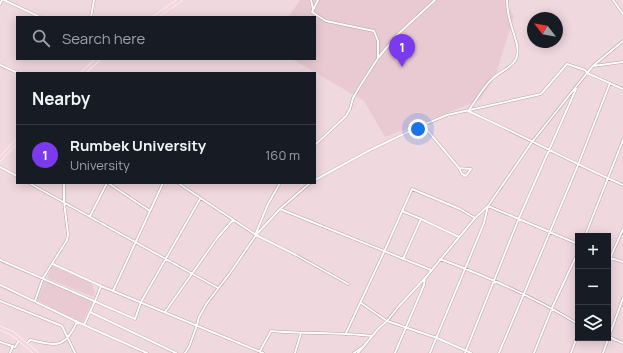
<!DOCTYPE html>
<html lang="en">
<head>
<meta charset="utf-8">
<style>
  body { margin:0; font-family:Manrope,sans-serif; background:#242831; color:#f1f3f6 }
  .controls { position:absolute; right:12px; bottom:12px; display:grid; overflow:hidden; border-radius:0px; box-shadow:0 2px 10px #0003 }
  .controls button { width:36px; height:36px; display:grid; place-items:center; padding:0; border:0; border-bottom:1px solid #363941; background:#171b24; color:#f1f3f6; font:20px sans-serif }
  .compass { position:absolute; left:527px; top:12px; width:36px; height:36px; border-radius:50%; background:#171b24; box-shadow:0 2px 10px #0003; rotate:301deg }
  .you { position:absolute; left:418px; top:129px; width:14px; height:14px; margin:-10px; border:3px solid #fff; border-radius:50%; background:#1a73e8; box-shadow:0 0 0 6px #1a73e833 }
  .badge { display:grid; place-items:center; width:26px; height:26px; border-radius:50%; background:#7c3aed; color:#fff; font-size:13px; font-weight:700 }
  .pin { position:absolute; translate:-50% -33px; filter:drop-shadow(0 1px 2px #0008) }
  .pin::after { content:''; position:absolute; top:21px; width:14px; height:12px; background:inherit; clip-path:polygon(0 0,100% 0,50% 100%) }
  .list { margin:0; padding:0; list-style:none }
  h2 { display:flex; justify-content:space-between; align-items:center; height:52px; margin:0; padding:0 16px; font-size:17px }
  h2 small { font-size:13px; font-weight:400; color:#9ea1a6 }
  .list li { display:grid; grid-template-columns:26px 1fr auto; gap:12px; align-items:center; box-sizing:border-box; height:60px; padding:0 16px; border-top:1px solid #363941 }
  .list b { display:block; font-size:15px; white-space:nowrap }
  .list p { margin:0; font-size:13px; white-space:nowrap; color:#9ea1a6 }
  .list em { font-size:13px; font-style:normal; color:#9ea1a6 }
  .icon { flex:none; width:22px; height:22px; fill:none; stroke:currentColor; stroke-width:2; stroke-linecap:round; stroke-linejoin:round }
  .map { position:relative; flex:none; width:623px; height:353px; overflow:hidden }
  .search { position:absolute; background:#171b24; box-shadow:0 2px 10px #0003; left:16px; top:16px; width:300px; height:44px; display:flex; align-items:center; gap:10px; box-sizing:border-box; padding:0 14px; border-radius:0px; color:#9ea1a6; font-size:15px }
  .panel { position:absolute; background:#171b24; box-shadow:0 2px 10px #0003; left:16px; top:72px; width:300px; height:112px; border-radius:0px }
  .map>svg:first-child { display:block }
  .built { fill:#e9cad3 }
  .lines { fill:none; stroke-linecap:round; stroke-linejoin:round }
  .minor-casing { stroke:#b59fa6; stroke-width:3 }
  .primary-casing { stroke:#fff; stroke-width:4.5 }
  .minor { stroke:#fff; stroke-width:2 }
  .primary { stroke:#f7d6e0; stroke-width:3.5 }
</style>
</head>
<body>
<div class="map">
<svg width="623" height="353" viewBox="0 0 623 353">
  <rect width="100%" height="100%" fill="#f0d8df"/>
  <!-- built -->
  <path class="built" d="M300,0H504L514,16L496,74L480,100L385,137L364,101L292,59H315V17H288Z
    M52,266L91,282L95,292L93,297L47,278Z
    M45,280L93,301L82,323L37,300Z"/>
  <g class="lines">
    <!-- minor casing -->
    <g class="minor-casing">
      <path id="minor" d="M4,0L40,17
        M311,0L313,9
        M318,0L312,12L326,21L374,31L378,41V58
        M507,0C507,19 513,28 517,45C521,66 504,68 492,79C484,86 475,102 468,111C520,134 570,162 623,185
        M613,0L623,14
        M0,4L2,0
        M91,17L94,0
        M0,65L18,73
        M594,65L623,41
        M423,125L459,168L471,169L466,176L462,174L459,168
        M315,145L346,116L350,109L353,98L360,86L378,58L397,35L435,0
        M0,167L17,176
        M315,180L370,150L423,125L447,115L541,94L567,64L585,70L587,73L623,89
        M29,183L218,288
        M108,183L150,211
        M178,183L256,235L296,255L348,284
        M280,209L431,270
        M402,211L421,219L459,237
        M90,216L107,183
        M256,233L268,204L280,183
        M585,236L623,140
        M608,257L623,262
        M403,259L421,219
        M440,259C488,277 535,297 578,324
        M0,260L135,319L141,302L200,199
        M608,263L623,229
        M53,264L101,286L263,353
        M0,285L84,325L147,353
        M113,291L163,183
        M0,301L62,326L75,353
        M35,301L43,278L67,240L68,234L64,202V183
        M361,303L387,321L437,338L471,353
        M90,312L176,353
        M165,312L218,237L233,220
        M84,325L95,301L101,286
        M346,333L384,252L412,189L460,209L475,218
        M609,337L623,343
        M0,342L15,347L20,339
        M26,344L30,340C56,345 64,350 77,322
        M260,351L271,331C305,334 338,332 372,336
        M10,353L13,346
        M185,353L189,347L197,325L199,317L207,303L230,273L256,235L280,209L310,183
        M295,353L301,333
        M354,353L361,348
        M358,353L378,329L387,321L399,306L426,277L475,218L488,206L532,142L587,73L593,66L623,62
        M395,353L424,285L425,278
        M430,353L484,223L488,206L578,244
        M465,353L519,218L576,89
        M499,353L578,165L610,83
        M534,353L552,308L578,252
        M571,353L578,334
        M603,353L623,298"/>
    </g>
    <!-- primary casing -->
    <g class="primary-casing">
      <path id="primary" d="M155,17L180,0
        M83,73L98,59
        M0,159L17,141
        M0,328L12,333L36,353"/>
    </g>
    <!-- minor -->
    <use href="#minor" class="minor"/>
    <!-- primary -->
    <use href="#primary" class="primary"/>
  </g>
</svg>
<div class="controls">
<button>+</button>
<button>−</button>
<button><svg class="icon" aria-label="layers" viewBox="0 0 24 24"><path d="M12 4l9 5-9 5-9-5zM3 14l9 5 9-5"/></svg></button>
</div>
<svg class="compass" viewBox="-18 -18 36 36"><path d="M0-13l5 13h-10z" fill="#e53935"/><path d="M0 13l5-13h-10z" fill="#9ea1a6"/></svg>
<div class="you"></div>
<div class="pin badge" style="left:402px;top:67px">1</div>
<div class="search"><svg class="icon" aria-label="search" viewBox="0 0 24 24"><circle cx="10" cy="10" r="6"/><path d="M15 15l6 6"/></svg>Search here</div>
<section class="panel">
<h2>Nearby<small></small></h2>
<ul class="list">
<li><span class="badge">1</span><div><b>Rumbek University</b><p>University</p></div><em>160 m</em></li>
</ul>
</section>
</div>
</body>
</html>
